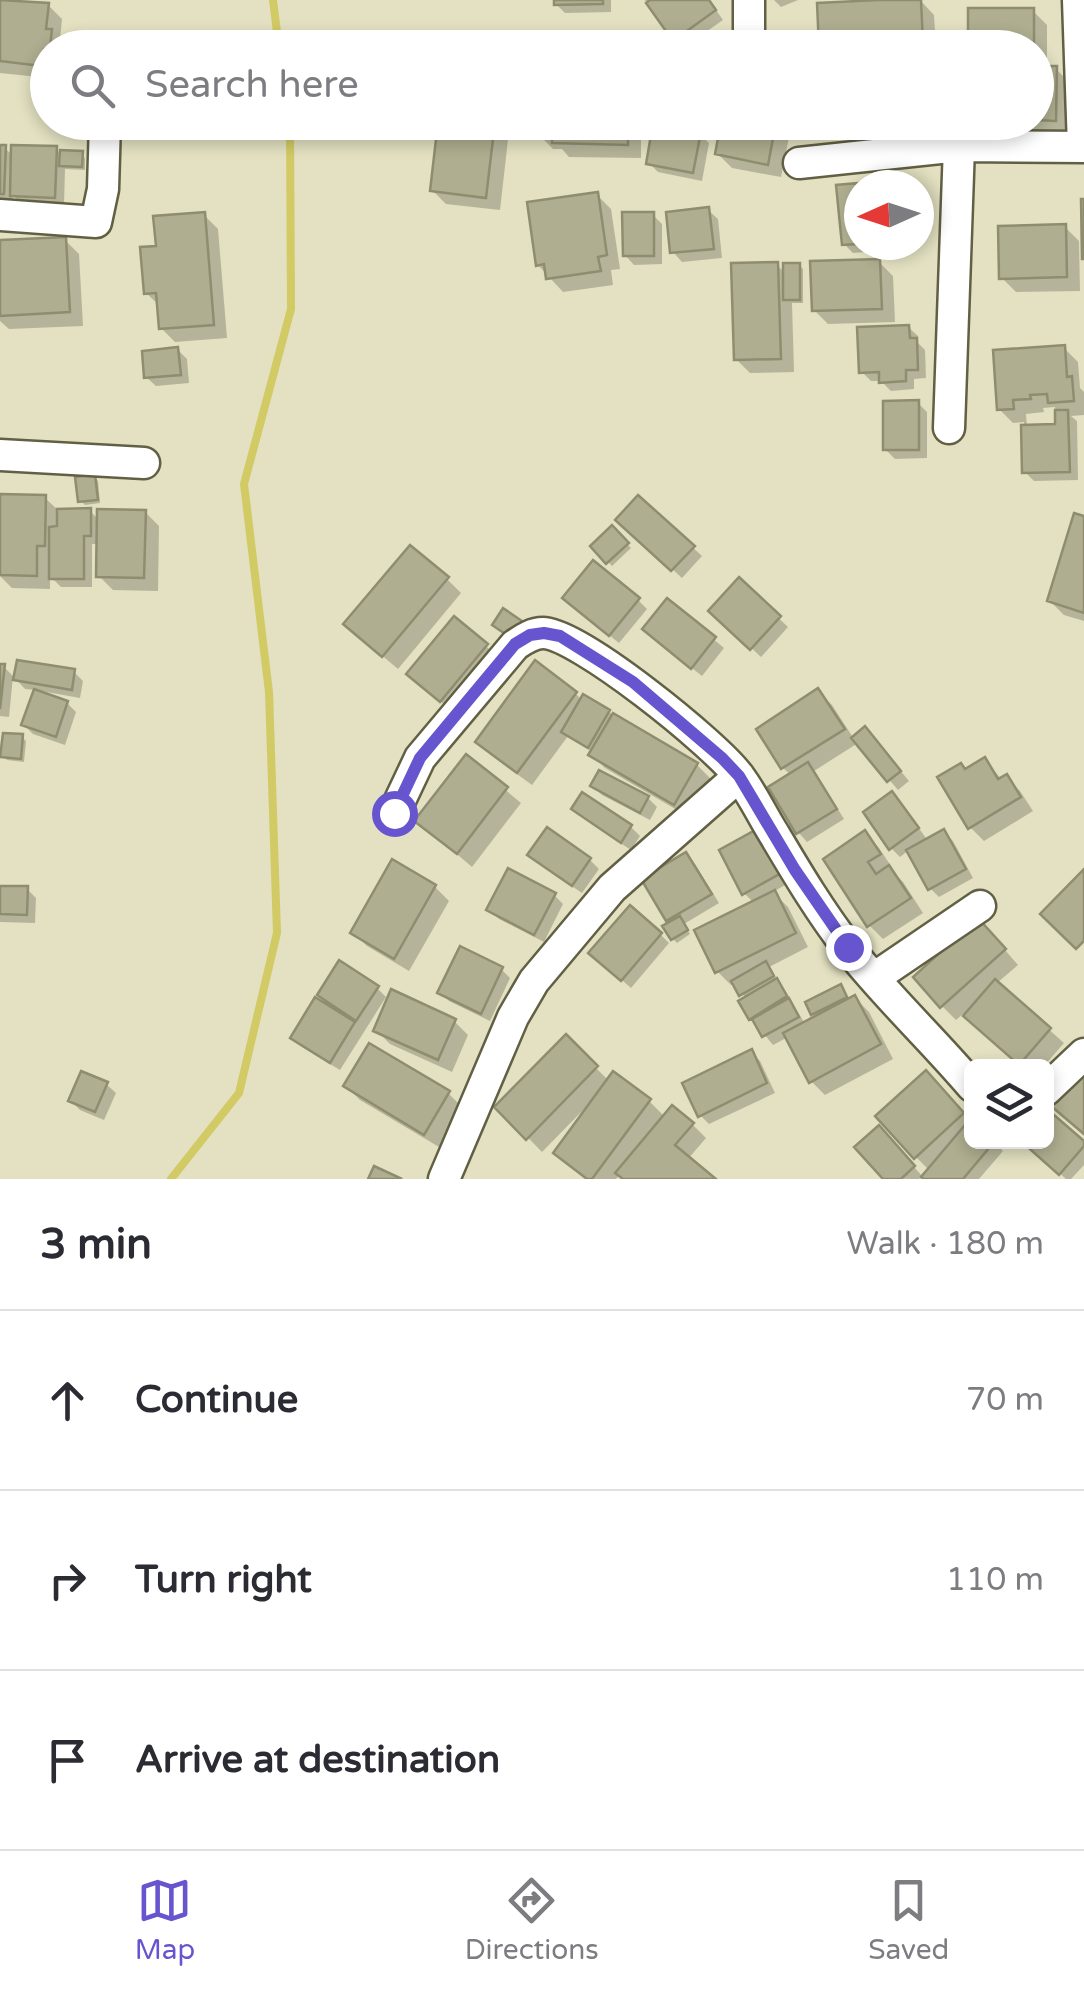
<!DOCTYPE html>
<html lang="en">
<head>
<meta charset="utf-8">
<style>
  body { margin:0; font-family:"Varela Round",sans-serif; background:#f7f7f7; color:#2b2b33 }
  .controls { position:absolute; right:30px; bottom:30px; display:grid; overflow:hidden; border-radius:15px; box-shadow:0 5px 15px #0003 }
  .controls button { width:90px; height:90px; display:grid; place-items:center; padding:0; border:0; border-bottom:2px solid #e1e1e2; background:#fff; color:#2b2b33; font:50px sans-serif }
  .compass { position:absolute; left:844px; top:170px; width:90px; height:90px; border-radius:50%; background:#fff; box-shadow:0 5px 15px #0003; rotate:267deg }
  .stop { position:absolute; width:30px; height:30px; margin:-22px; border:8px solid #6655cf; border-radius:50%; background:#fff }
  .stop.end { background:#6655cf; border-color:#fff; box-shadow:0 2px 10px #0008 }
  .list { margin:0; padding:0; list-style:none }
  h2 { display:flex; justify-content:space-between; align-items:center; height:130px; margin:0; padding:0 40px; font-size:42px }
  h2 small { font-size:32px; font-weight:400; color:#7c7c81 }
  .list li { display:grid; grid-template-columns:65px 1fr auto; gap:30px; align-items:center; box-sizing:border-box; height:180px; padding:0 40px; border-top:2px solid #e1e1e2 }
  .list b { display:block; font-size:38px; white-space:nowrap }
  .list em { font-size:32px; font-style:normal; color:#7c7c81 }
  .icon { flex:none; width:55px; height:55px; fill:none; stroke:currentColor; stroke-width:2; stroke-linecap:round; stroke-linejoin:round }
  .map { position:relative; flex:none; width:1084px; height:1179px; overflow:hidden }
  .search { position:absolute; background:#fff; box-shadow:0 5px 15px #0003; left:30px; right:30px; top:30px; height:110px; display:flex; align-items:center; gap:25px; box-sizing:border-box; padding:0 35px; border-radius:55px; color:#7c7c81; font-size:38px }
  .sheet { height:670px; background:#fff }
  nav { display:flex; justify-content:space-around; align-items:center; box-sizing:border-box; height:140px; border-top:2px solid #e1e1e2; background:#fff; font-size:28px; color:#7c7c81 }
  nav a { display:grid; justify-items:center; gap:5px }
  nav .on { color:#6655cf }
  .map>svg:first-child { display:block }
  .shadow { fill:#0003; fill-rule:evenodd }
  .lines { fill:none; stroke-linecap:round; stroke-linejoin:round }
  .stream { stroke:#d2ca65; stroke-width:8 }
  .building { fill:#b0ae90; stroke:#8f8d70; stroke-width:2.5 }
  .minor-casing { stroke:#626044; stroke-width:35 }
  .minor { stroke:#fff; stroke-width:30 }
  .route { stroke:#6655cf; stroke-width:12 }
</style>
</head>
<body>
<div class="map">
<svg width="1084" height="1179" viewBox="0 0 1084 1179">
  <rect width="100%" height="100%" fill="#e3e1c1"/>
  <!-- shadow -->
  <path class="shadow" d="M0,0L48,5L62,19L60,40L65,48H48V78L0,73Z
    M556,0H611V12L565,13L556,4Z
    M644,0H709L723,20L683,48L648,2Z
    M774,0H798L781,7Z
    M920,0L934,15L936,48H822Z
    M1033,11L1047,25V69H1056L1070,83L1069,134L996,132L988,124H970L969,122H1036V48H971Z
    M440,122H510L500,210L446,204L432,190Z
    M539,122H641V158L569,157L562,149H553L539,135Z
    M724,122H792L781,177L732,168L718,154Z
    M819,122H891L892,126L824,128Z
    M699,134L709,143L702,181L658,172L649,163Z
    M0,147L5,148L13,156L56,149L59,152L81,154L85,158V170L65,169L64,206L21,204L13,195L12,202L0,201Z
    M859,186V245H893V250L853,253L844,244Z
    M597,195L611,209L620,269L611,270L613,285L563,292L538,265Z
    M708,210L718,219L722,258L682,262L673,252Z
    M204,215L218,229L227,338L175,342L161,328L160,306L146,293L158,248Z
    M653,215L662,224V264L634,265L625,255Z
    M1065,227L1079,241L1080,291L1016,292L1002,278Z
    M65,240L79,254L83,326L9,329L0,321V243Z
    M879,262L893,276L895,322L828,324L814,310Z
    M777,265L785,273L799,265L803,269V303H792L794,372L750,373L736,359Z
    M908,327L918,336V343L925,350L926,378L914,379V389L891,391L881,381H871L862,372Z
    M1064,348L1078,362L1080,388L1084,392V415L1071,416L1077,421L1078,480L1034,481L1025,472L1024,422L1013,423L999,409ZM1055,407L1057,426L1027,427L1026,414L1044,412L1043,408Z
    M178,350L187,359L189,383L156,386L146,377Z
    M918,403L927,412V458L895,459L885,449Z
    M94,477L98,481L100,503L85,505L81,501Z
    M0,497L45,498L59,511H90L100,521L145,512L159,526L158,591L113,590L99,576V544H92V587H61L50,576V589L12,588L0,576Z
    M639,498L702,556L682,578L619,520Z
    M1084,519V621L1064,615L1050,601Z
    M612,529L631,548L612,566L593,546Z
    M447,579L461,593L398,669L361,638Z
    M739,581L788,627L761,657L712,611Z
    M638,600L647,609L619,643L574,607Z
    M668,601L724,648L702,676L654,638Z
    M486,646L500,660L455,714L424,687Z
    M0,666L4,667L16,679L74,672L83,681L80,698L41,691L40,694L67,703L76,712L65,745L33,734L24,725L36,690L25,689L13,676L9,717L0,716Z
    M818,691L832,705L854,739H874L909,781L898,790L858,743L814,771L844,819L807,842L798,832L791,775L783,768L759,729Z
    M575,693L582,700L609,712L697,765L711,779L689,817L605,768L591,754L593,752L568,736L532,785L492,756L478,742Z
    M22,737L26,741L24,762L7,760L3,756Z
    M466,757L521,803L472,867L417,820Z
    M985,760L1002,780L1006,777L1020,791L1033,811L984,841L970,827L966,771Z
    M593,786L648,798L657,807L650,820L602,795Z
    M583,796L631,827L640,836L631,850L583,818L574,809Z
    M901,803L928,841L944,832L953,841L973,878L939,897L930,888L909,850L900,857L891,848Z
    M547,830L590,860L599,869L582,893L539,864L530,855Z
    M759,831L790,882L773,892L788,907L808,947L769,967L778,982L785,990L805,1024L818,1018L813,1013L840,987L849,1001L855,998L869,1012L893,1059L825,1095L811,1081L788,1037L773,1045L751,1018L746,999L735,983L731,985L717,971L754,903L744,893Z
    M865,834L879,848L893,869L891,870L903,882L923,913L883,939L869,925L826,859Z
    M686,855L695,864L719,903L684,924L690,934L677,943L673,939L672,923L668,920Z
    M393,863L435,887L449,901L409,971L367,946L353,932Z
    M0,888L27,889L36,898L35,923L0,922Z
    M554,895L563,904L544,942L499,919L490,910Z
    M660,934L669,943L631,988L601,962Z
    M992,935L1018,965L997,983L1064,1043L1044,1066H1023L964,1013L956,1020L942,1006Z
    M501,969L510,978L490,1021L449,1001L440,992Z
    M377,988L386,997L340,1070L302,1047L293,1038L334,1009L320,995Z
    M454,1021L468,1035L452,1072L390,1044L376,1030Z
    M566,1038L609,1081L649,1101L665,1117L692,1124L706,1138L688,1159L712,1179H625L620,1174L616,1179H586L556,1153L589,1108L587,1106L542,1152L498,1107Z
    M751,1052L760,1061L775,1093L709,1124L700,1115Z
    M106,1084L116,1093L104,1120L80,1110L71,1101Z
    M346,1086L448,1093L462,1107L439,1147L360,1100Z
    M940,1087L972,1123V1142H994L1003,1151L979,1179H926L930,1171L916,1157Z
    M888,1137L922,1176L919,1179H886Z
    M1025,1142L1084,1145V1165L1071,1179H1066Z"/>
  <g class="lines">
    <!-- stream -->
    <path class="stream" d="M273,0L279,48
      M171,1179L239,1093L277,933L269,692L244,484L291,309L290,122"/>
  </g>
  <!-- building -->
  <path class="building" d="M0,0L49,3L46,29H52L50,48L44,49L42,66L0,61Z
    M554,0H603V4L554,5Z
    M650,0H709L716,10L673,41L646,3Z
    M878,0H921L923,43L819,48L817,3Z
    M968,8H1034V48H968Z
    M1036,66H1057L1056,121L1036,120Z
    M438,122H495L486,198L430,191Z
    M537,122H628V145L552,143V136H536Z
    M721,122H776L768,165L715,154Z
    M653,123L701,132L693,173L646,164Z
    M0,145H6L4,194H0Z
    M11,145L57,146L55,198L10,196Z
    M60,150L83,151L82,167L59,166Z
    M880,181V185H859V244L842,245L836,185Z
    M598,192L607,255L598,257L601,271L546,279L544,264L536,266L527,202Z
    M1081,199H1084V259H1082Z
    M709,207L714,249L670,253L666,212Z
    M205,212L214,325L159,329L156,293L144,294L140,247L156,246L153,216Z
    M622,212H654V256H623Z
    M1066,224L1067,277L999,279L998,226Z
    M66,237L70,312L0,316V240Z
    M880,259L882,309L812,311L810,261Z
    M778,262L781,359L734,360L731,263Z
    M783,263H800V300H783Z
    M909,325L910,338H917L918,370H906V381L879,383V372L859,373L857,327Z
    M1065,345L1067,377L1072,376L1074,401L1048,403L1047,394L1030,395L1031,399L1013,400L1014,409L997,410L993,350Z
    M178,347L181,375L144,378L142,351Z
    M919,400V450H883V401Z
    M1055,410H1068L1070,472L1022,473L1021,425L1055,424Z
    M95,474L98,500L78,502L75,477Z
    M0,494L46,495L45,546H37V576L0,575Z
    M638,495L695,546L671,571L615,520Z
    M91,508V536H84V579H49V527L57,526V509Z
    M97,509L146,510L144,578L96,577Z
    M1074,513L1084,516V613L1047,601Z
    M612,525L629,543L606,564L590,546Z
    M410,545L449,577L382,657L343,624Z
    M593,560L640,598L609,636L562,598Z
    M739,577L781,616L750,650L708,611Z
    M667,598L716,637L691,669L642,629Z
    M503,608L522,621L511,638L492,625Z
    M454,616L488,644L440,702L406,674Z
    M17,660L75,669L72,690L13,680Z
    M535,660L577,692L517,773L475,742Z
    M0,664H5L0,709Z
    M818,688L845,729L781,769L756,729Z
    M34,689L68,701L56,737L21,725Z
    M583,694L610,710L588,748L561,732Z
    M613,713L698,763L674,805L588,755Z
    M865,726L901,771L887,782L851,738Z
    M3,733L23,734L21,759L0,757Z
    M466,754L508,787L457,854L414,821Z
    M985,757L998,779L1007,774L1021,797L968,829L937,777L961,763L965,769Z
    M808,762L837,809L796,834L768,787Z
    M599,770L649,796L640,813L590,786Z
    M892,791L919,828L889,850L863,812Z
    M582,792L632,825L621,843L571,809Z
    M547,827L591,858L572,886L527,855Z
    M759,828L783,872L742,895L719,850Z
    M944,829L966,869L928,890L906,850Z
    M865,830L881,854L868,862L876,874L889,865L911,898L867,927L823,859Z
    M686,852L712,894L666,921L641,879Z
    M392,859L436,885L394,959L350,933Z
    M508,868L556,893L534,935L486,910Z
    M1084,869V941L1076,949L1040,914Z
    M0,886H28L27,915L0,914Z
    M775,890L796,933L715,973L694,930Z
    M630,905L662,933L621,981L588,953Z
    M680,916L688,930L671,940L662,926Z
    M978,918L1006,949L940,1008L913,977Z
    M460,946L503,967L481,1014L437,993Z
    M339,960L379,986L356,1021L317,995Z
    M766,961L774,976L739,996L731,981Z
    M777,978L787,996L749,1020L738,1001Z
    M995,979L1051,1028L1019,1065L963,1016Z
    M841,984L847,997L811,1015L805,1002Z
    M391,989L456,1019L438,1060L373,1031Z
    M855,995L881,1044L809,1083L783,1033Z
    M315,997L355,1022L330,1063L290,1038Z
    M789,998L799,1017L762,1037L752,1019Z
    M566,1034L598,1066L526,1140L494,1107Z
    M369,1043L450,1091L424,1135L343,1086Z
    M752,1049L767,1083L698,1117L682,1083Z
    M926,1070L964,1113L914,1159L875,1116Z
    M81,1071L108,1082L95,1112L68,1101Z
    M613,1071L651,1099L592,1179H587L553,1153Z
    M1080,1072L1084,1076V1134L1051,1106Z
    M672,1105L694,1123L675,1145L716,1179H623L615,1173Z
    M1046,1108L1084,1141V1146L1059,1175L1022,1142H1046Z
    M970,1119L972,1142H994L963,1179H923L921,1177Z
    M879,1125L915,1166L901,1179H883L854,1147Z
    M374,1166L402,1179H368Z"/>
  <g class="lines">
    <!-- minor casing -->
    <g class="minor-casing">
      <path id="minor" d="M749,0V31
        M1078,0L1083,147
        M799,163L959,146L1084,147
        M0,215L96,222L103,189L105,122
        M949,428L959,146
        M0,455L144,463
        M394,813L420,758L515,645C524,639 532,633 543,633C578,633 715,744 738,775C752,793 762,815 774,834C797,873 821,913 849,949C887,997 932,1039 972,1086
        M874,978L980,906
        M1046,1090L1084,1054
        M444,1179L513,1017L534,981L612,888L739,776"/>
    </g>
    <!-- minor -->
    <use href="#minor" class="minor"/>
  </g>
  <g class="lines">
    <!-- route -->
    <path class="route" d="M394,813L420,758L515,644L530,635L544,633L560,636L633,682L722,758L739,776L795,870L848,947"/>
  </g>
</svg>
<div class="controls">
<button><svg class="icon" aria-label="layers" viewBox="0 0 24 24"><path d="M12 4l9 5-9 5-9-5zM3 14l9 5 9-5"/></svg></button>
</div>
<svg class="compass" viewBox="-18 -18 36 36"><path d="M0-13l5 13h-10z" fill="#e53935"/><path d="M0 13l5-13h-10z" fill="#7c7c81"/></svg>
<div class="stop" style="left:394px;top:813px"></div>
<div class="stop end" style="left:848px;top:947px"></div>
<div class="search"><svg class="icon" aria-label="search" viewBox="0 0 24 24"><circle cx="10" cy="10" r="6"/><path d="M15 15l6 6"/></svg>Search here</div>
</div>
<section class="sheet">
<h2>3 min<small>Walk · 180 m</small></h2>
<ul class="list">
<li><svg class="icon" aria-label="ahead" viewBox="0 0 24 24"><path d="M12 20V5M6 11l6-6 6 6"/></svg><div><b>Continue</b></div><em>70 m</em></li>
<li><svg class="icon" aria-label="right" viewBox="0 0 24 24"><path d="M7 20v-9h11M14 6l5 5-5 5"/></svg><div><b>Turn right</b></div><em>110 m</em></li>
<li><svg class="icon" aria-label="arrive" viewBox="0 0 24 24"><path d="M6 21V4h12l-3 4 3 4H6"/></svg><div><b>Arrive at destination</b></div></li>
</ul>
</section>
<nav>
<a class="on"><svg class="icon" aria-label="map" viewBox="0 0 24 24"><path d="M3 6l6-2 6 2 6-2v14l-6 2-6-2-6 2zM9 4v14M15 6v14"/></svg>Map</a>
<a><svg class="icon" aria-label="directions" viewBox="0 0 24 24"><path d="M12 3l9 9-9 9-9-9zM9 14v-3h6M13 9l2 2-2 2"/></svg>Directions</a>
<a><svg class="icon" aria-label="saved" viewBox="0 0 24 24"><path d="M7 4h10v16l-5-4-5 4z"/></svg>Saved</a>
</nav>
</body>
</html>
